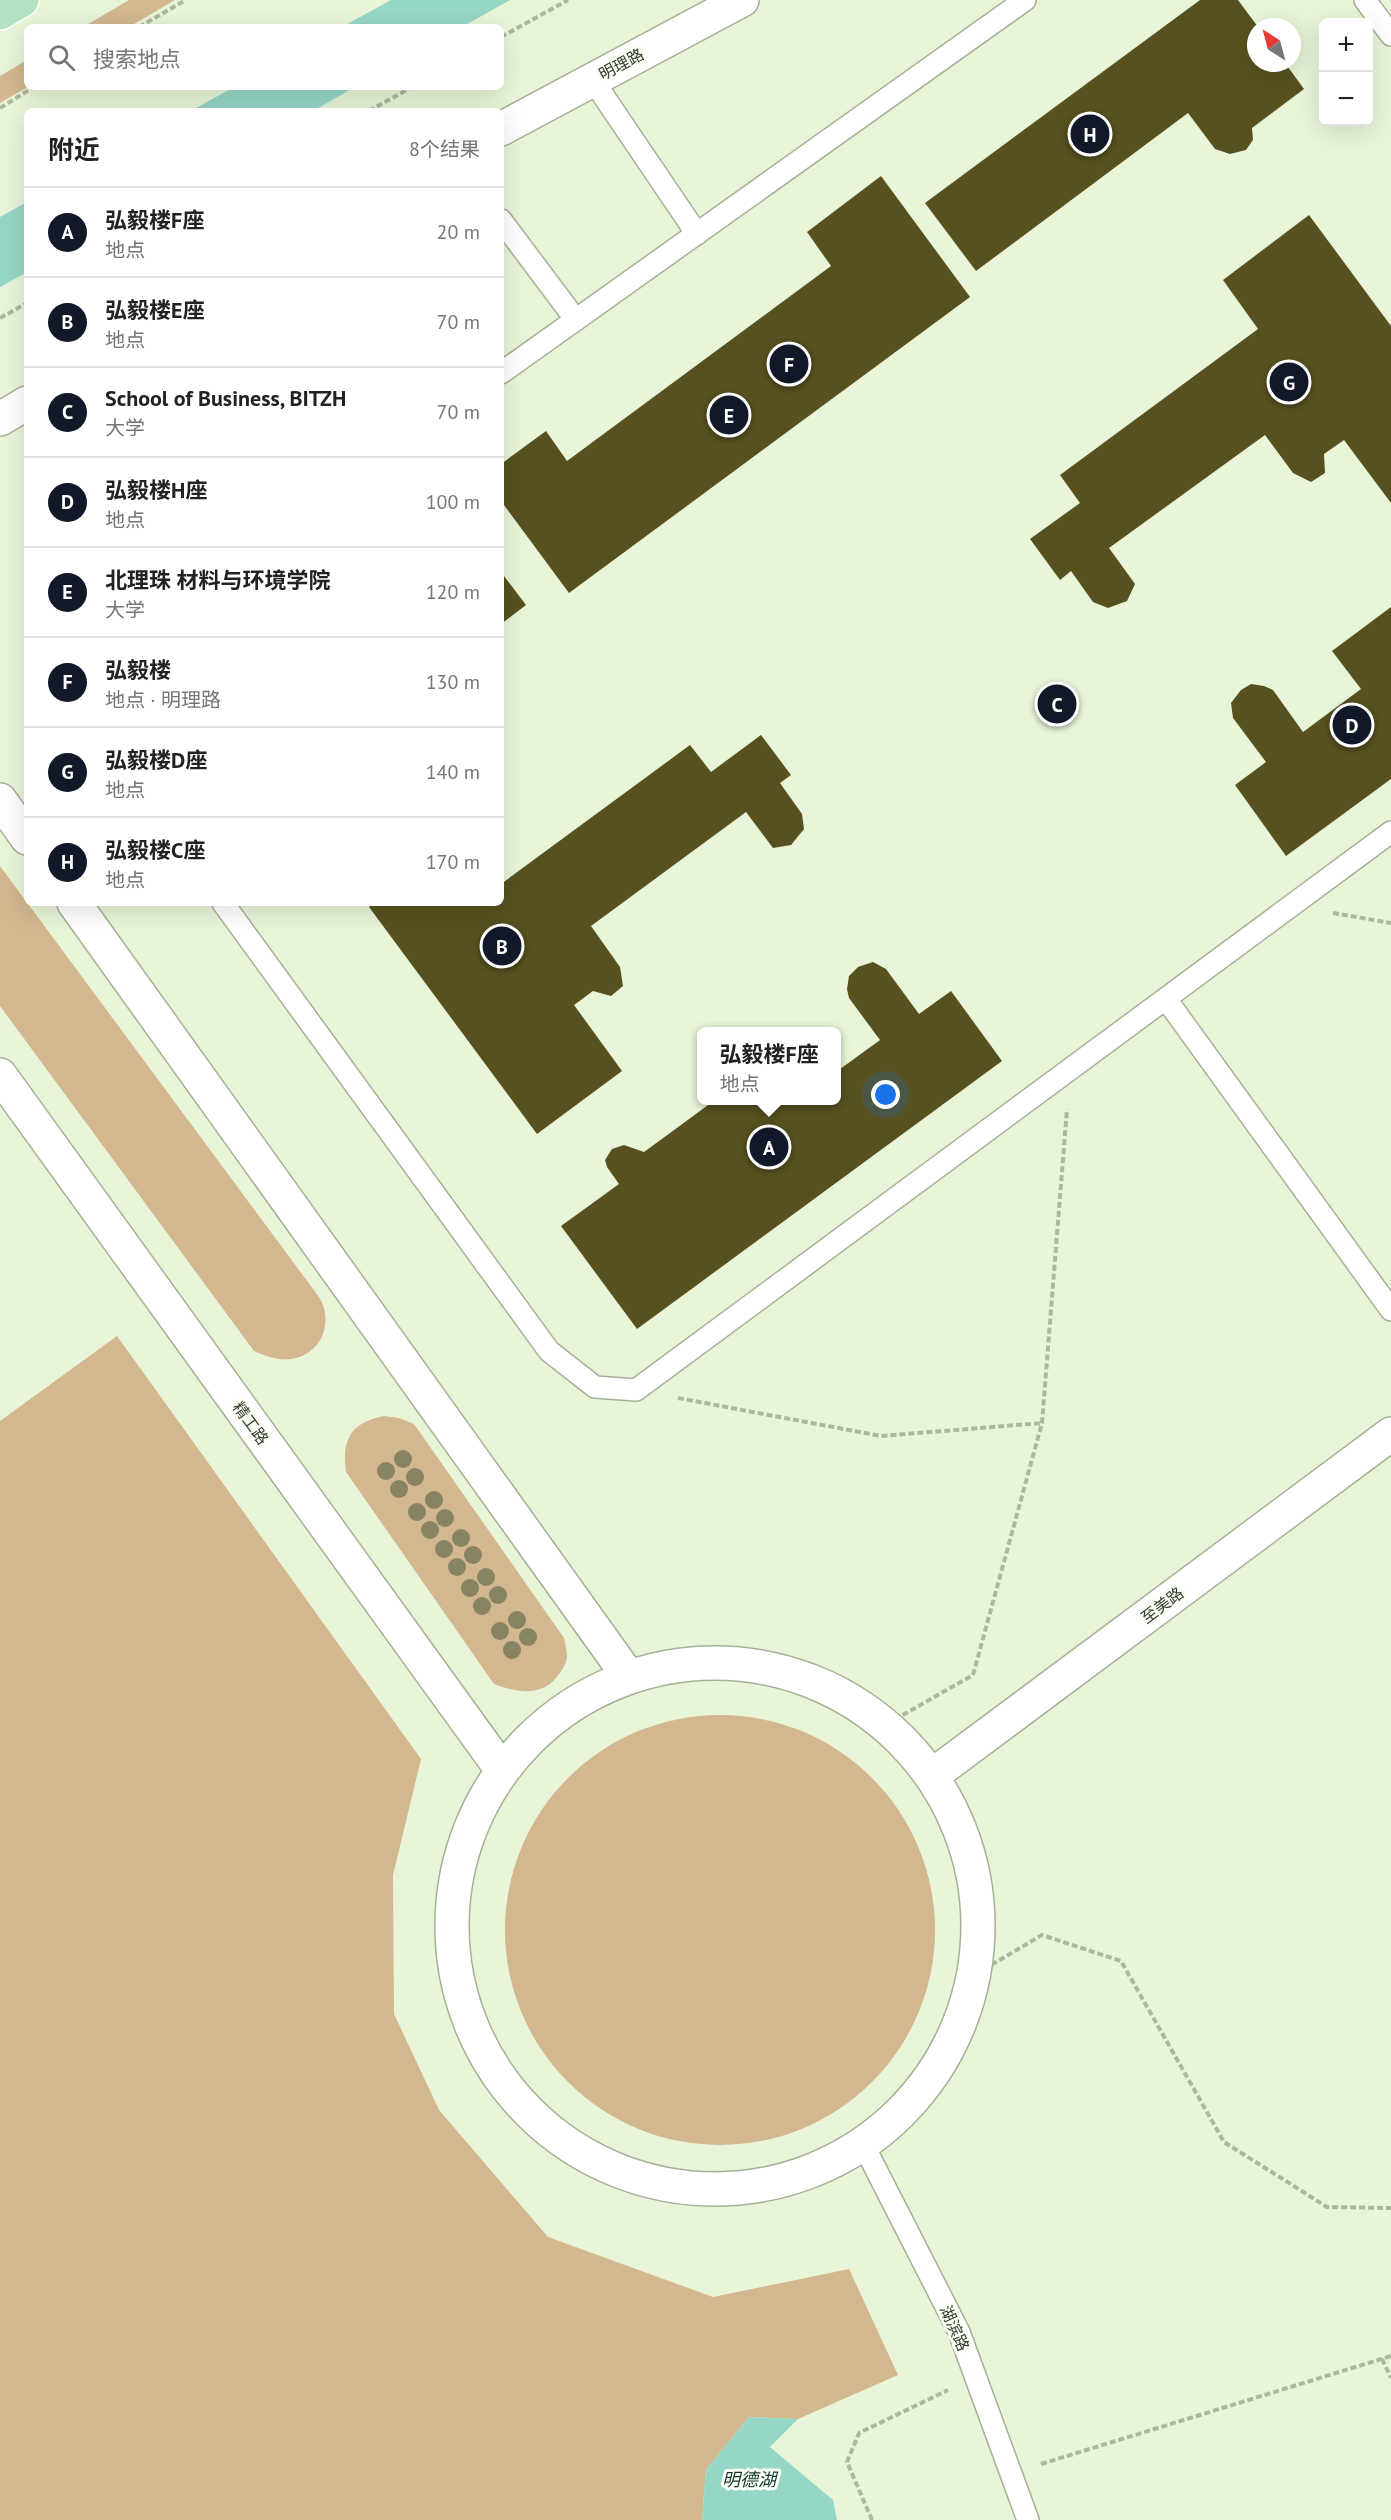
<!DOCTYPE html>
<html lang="zh">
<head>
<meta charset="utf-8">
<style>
  body { margin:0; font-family:"PT Sans","Noto Sans SC",sans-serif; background:#f6f6f6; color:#222 }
  .controls { position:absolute; right:18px; top:18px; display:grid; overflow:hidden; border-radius:9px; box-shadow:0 6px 24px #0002 }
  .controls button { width:54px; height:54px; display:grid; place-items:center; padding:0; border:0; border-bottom:2px solid #e0e0e0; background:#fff; color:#222; font:30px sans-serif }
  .compass { position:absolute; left:1247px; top:18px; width:54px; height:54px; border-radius:50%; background:#fff; box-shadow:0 6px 24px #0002; rotate:324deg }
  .you { position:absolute; left:886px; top:1095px; width:21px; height:21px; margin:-15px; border:4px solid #fff; border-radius:50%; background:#1a73e8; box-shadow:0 0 0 9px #1a73e833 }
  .badge { display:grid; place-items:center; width:39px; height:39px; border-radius:50%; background:#111827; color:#fff; font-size:20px; font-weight:700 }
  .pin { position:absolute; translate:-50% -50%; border:3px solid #fff; box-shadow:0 2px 6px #0006 }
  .popup { position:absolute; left:697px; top:1027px; width:144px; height:78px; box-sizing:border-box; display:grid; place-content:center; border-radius:9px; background:#fff; filter:drop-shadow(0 2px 4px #0005); font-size:20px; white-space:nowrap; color:#767676 }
  .popup b { font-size:22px; color:#222 }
  .popup::after { content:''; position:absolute; left:50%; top:100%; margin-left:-12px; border:12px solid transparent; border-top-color:#fff }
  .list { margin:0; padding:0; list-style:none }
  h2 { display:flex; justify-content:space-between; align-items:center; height:78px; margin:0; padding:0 24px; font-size:26px }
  h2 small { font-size:20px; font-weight:400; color:#767676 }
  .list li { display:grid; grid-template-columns:39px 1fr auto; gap:18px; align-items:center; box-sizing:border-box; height:90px; padding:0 24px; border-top:2px solid #e0e0e0 }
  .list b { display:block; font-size:22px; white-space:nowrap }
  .list p { margin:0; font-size:20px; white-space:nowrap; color:#767676 }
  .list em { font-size:20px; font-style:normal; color:#767676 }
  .icon { flex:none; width:33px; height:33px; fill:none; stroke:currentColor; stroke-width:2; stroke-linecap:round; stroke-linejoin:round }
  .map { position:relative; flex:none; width:1391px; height:2520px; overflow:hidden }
  .search { position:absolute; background:#fff; box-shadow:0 6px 24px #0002; left:24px; top:24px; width:480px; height:66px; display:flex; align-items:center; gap:15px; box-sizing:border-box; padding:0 21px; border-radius:9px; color:#767676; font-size:22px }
  .panel { position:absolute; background:#fff; box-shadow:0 6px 24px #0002; left:24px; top:108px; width:480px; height:798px; border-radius:9px }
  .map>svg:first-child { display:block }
  .green { fill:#d2b78f }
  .water { fill:#96d6c7 }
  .building { fill:#57511f }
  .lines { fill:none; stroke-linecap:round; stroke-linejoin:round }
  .service-casing { stroke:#a5b197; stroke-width:24 }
  .minor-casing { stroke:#a5b197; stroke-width:36 }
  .primary-casing { stroke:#fff; stroke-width:36 }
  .path { stroke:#acb6a0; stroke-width:4; stroke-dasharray:6 3; stroke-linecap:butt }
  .service { stroke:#fff; stroke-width:21 }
  .minor { stroke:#fff; stroke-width:33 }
  .primary { stroke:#b3e2c1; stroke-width:33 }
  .tree { fill:#888362 }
  .labels { text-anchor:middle; stroke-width:6; stroke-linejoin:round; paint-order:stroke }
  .street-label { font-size:16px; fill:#373c31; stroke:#f9fff4 }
  .water-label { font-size:18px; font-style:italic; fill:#16352f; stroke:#f9fff4 }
</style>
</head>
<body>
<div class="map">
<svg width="1391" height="2520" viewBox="0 0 1391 2520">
  <rect width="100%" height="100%" fill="#e8f5d9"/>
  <!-- green -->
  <path class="green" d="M129,0H175L129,27H83Z
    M27,60L28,87L0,103V76Z
    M0,866L319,1297C333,1319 324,1351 296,1358C282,1362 268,1357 254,1351L0,1006Z
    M117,1336L421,1759L393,1875L394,2014L439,2110L548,2237L713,2297L849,2269L898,2375L798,2419L749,2417L706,2470L702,2520H0V1421Z
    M384,1416L399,1418L414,1424L564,1638C565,1643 567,1651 567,1657C566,1665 561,1672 556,1678C540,1697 515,1692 494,1684L346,1472C342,1439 350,1423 384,1416Z
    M505 1930a215 215 0 1 1 430 0a215 215 0 1 1-430 0Z"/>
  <!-- water -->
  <path class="water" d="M391,0H510L462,27H342Z
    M234,87H355L313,111H191Z
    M27,202V272L0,287V217Z
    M749,2417L798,2419L770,2447L833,2500L837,2520H702L706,2470Z"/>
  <!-- building -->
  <path class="building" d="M1200,0H1238L1258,27H1256V63H1285L1304,89L1252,128L1253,140L1246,150L1230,154L1215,149L1188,113L976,271L925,203Z
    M881,176L970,297L569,593L501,501V464L546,431L567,461L831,266L807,232Z
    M1309,215L1391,326V503L1344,440L1324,454L1325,473L1311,482L1293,473L1265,435L1109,548L1135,584L1127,601L1108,608L1093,602L1071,571L1060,580L1030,539L1080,503L1060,475L1258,329L1223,280Z
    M501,572L526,605L501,624Z
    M1391,607V779L1286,856L1235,785L1266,762L1233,718L1231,703L1241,690L1251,684L1264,686L1273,690L1303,732L1361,689L1332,651Z
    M761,735L791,775L780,783L802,814L804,829L791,845L773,848L746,812L591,926L620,967L623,986L611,996L593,991L574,1005L622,1071L537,1134L369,907L374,903H501V884L690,745L711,772Z
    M873,962L886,969L919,1014L951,991L1002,1061L637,1329L561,1226L619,1184L607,1167L605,1160L612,1149L624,1145L644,1152L715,1100H836V1072L880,1040L849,998L847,989L849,976L858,967Z"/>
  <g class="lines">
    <!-- service casing -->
    <g class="service-casing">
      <path id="service" d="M1365,0L1391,35
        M592,79L697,234
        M501,220L576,320
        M501,373L1025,0
        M223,903L549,1351L595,1387L636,1390L1391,832
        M1166,999L1391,1310
        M863,2144L959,2332L1028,2520"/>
    </g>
    <!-- minor casing -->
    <g class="minor-casing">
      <path id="minor" d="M501,129L742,0
        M0,419L27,403
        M0,800L27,838
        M74,903L629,1677
        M0,1075L502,1770
        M452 1926a263 263 0 1 1 526 0a263 263 0 1 1-526 0Z
        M933,1775L1391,1434"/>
    </g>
    <!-- primary casing -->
    <g class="primary-casing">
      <path id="primary" d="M0,13L22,0"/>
    </g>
    <!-- path -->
    <path class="path" d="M139,27L186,0
      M501,37L568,0
      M0,108L34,87
      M369,111L412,87
      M0,318L27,303
      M1333,913L1391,923
      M678,1398L881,1436L1042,1423
      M887,1724L973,1675L1042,1423L1067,1109
      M976,1974L1042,1935L1121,1961L1224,2142L1327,2207L1391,2208
      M1382,2359L1391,2378
      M1041,2464L1391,2356
      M872,2520L847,2462L859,2433L948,2390"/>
    <!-- service -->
    <use href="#service" class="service"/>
    <!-- minor -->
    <use href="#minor" class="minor"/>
    <!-- primary -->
    <use href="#primary" class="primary"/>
  </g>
  <!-- trees -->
  <g class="tree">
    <circle cx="403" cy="1459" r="9"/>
    <circle cx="386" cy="1471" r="9"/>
    <circle cx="415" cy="1477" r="9"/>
    <circle cx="399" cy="1489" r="9"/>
    <circle cx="434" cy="1500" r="9"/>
    <circle cx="417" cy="1512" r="9"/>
    <circle cx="445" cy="1518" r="9"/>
    <circle cx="430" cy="1530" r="9"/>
    <circle cx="461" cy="1538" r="9"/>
    <circle cx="444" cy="1549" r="9"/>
    <circle cx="473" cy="1555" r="9"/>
    <circle cx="457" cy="1567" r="9"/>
    <circle cx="486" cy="1577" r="9"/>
    <circle cx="470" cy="1588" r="9"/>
    <circle cx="498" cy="1595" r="9"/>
    <circle cx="482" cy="1606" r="9"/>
    <circle cx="517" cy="1620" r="9"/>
    <circle cx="500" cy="1631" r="9"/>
    <circle cx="528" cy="1637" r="9"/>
    <circle cx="512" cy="1650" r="9"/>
  </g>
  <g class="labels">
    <!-- street labels -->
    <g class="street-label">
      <text transform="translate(621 64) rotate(-28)" y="6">明理路</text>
      <text transform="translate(251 1423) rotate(54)" y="6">精工路</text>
      <text transform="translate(1162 1605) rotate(-37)" y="6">至美路</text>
      <text transform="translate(955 2328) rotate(66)" y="6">湖滨路</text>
    </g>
    <!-- water labels -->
    <g class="water-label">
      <text x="749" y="2486">明德湖</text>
    </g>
  </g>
</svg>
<div class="controls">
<button>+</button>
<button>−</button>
</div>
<svg class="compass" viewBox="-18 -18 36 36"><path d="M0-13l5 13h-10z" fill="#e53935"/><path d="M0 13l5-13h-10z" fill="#767676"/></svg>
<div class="you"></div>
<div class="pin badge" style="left:769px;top:1147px">A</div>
<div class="popup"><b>弘毅楼F座</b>地点</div>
<div class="pin badge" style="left:502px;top:946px">B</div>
<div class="pin badge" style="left:1057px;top:704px">C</div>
<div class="pin badge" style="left:1352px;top:725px">D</div>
<div class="pin badge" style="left:729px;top:415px">E</div>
<div class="pin badge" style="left:789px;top:364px">F</div>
<div class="pin badge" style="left:1289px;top:382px">G</div>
<div class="pin badge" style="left:1090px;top:134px">H</div>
<div class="search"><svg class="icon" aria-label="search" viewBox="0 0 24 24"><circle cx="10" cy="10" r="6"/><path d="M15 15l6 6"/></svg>搜索地点</div>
<section class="panel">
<h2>附近<small>8个结果</small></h2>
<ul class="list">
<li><span class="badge">A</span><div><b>弘毅楼F座</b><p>地点</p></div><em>20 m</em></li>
<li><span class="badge">B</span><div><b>弘毅楼E座</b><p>地点</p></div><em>70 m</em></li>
<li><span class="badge">C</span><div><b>School of Business, BITZH</b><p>大学</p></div><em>70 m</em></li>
<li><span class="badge">D</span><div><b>弘毅楼H座</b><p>地点</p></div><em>100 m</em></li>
<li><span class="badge">E</span><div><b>北理珠 材料与环境学院</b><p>大学</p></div><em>120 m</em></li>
<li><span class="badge">F</span><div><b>弘毅楼</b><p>地点 · 明理路</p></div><em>130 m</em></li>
<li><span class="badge">G</span><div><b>弘毅楼D座</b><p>地点</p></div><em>140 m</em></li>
<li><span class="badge">H</span><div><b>弘毅楼C座</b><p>地点</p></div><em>170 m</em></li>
</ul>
</section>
</div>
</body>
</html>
